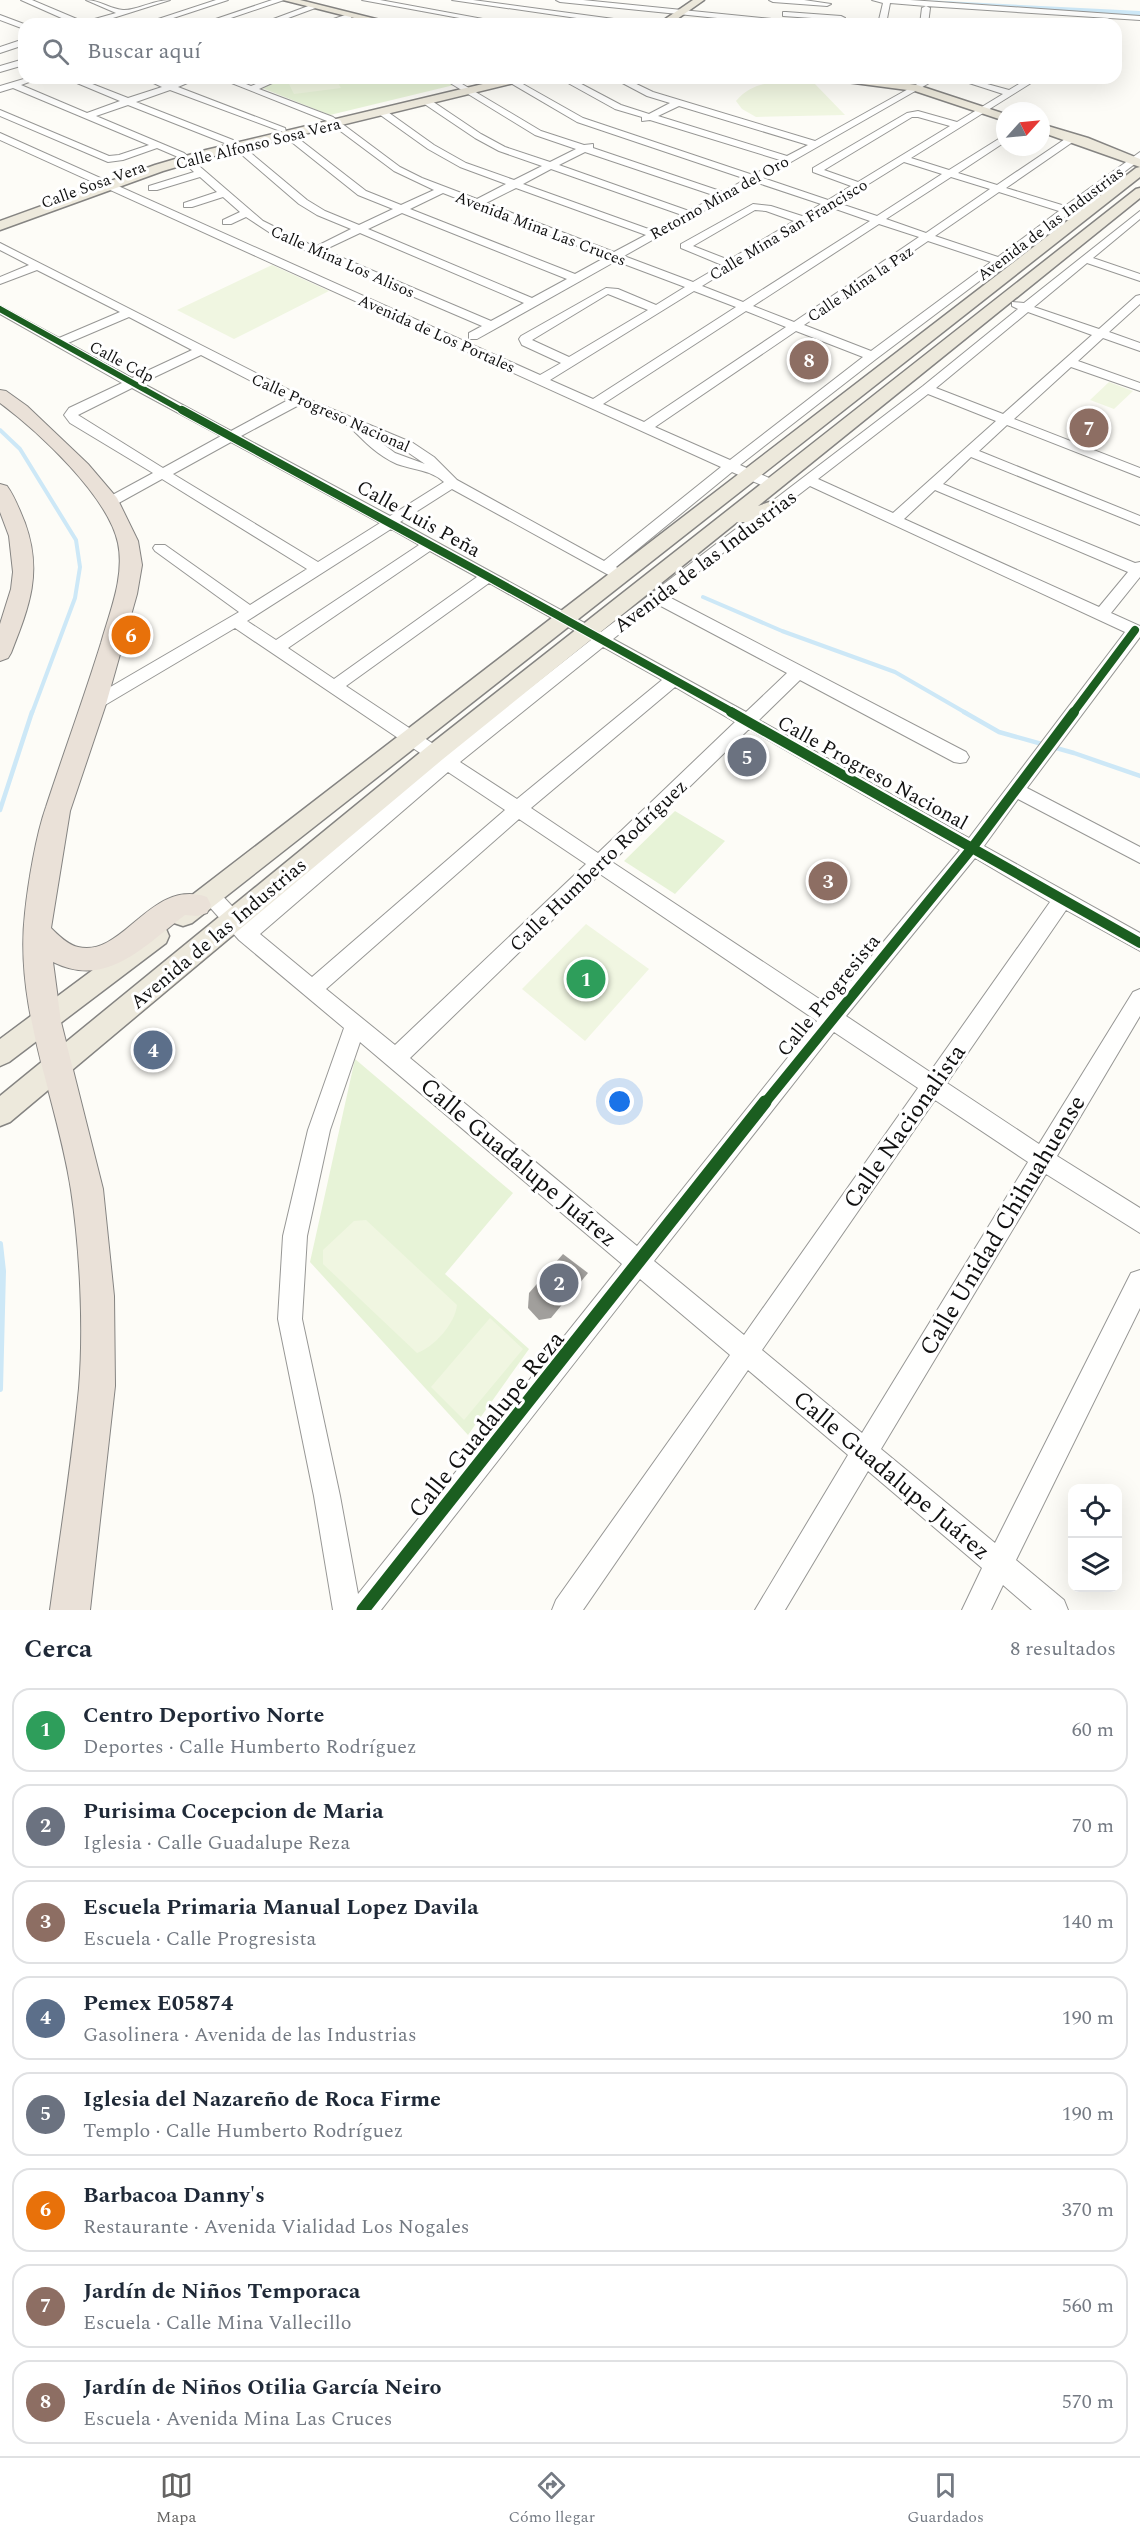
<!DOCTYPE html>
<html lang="es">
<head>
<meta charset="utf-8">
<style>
  body { margin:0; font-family:Spectral,serif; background:#f2f2f3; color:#1f2937 }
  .controls { position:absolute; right:18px; bottom:18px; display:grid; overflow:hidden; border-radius:12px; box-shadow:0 6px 24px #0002 }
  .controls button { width:54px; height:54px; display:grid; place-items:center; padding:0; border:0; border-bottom:2px solid #e0e1e3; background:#fff; color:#1f2937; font:30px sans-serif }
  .compass { position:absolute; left:996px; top:102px; width:54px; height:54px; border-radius:50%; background:#fff; box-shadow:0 6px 24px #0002; rotate:63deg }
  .you { position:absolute; left:620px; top:1102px; width:21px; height:21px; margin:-15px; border:4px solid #fff; border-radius:50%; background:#1a73e8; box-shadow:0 0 0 9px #1a73e833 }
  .badge { display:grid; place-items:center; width:39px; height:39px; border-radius:50%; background:#646362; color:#fff; font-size:20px; font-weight:700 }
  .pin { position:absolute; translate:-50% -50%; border:3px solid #fff; box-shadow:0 2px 6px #0006 }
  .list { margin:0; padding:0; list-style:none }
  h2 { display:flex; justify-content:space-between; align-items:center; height:78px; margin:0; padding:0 24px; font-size:26px }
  h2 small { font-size:20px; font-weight:400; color:#747a83 }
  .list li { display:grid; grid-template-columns:39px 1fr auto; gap:18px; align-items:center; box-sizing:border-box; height:84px; margin:0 12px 12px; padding:0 12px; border:2px solid #e0e1e3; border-radius:18px }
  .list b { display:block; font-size:22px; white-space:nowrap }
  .list p { margin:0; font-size:20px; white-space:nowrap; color:#747a83 }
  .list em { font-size:20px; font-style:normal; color:#747a83 }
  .icon { flex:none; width:33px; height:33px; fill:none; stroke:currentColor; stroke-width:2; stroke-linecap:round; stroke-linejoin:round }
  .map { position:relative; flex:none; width:1140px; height:1610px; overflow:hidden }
  .search { position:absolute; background:#fff; box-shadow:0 6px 24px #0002; left:18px; right:18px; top:18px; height:66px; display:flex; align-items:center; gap:15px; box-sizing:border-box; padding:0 21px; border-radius:18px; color:#747a83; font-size:22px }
  .sheet { height:846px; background:#fff }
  nav { display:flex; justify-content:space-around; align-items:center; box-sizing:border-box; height:84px; border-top:2px solid #e0e1e3; background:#fff; font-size:16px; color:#747a83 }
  nav a { display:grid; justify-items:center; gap:3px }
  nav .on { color:#646362 }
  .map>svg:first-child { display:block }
  .green { fill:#e7f3d7 }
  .pitch { fill:#f0f6e1 }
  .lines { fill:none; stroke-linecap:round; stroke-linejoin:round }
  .stream-far2 { stroke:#cde8f7; stroke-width:4 }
  .stream-far1 { stroke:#cde8f7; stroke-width:4.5 }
  .stream { stroke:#cde8f7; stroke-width:6 }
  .canal { fill:#cde8f7; fill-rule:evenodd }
  .building { fill:#a19f9c }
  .minor-casing { stroke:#979795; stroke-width:2 }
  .major-casing { stroke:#858482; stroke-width:3 }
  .highway-casing { stroke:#858482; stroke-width:2 }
  .minor { fill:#fffffe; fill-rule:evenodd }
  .major { fill:#ede9dc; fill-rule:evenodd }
  .highway { fill:#eae1d8; fill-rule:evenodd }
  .cycleway-far3-casing { stroke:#fff; stroke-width:8 }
  .cycleway-far2-casing { stroke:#fff; stroke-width:10 }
  .cycleway-far1-casing { stroke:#fff; stroke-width:14 }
  .cycleway-casing { stroke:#fff; stroke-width:16 }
  .cycleway-far3 { stroke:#1b5e20; stroke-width:6 }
  .cycleway-far2 { stroke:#1b5e20; stroke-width:8 }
  .cycleway-far1 { stroke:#1b5e20; stroke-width:10 }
  .cycleway { stroke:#1b5e20; stroke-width:13 }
  .labels { text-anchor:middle; stroke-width:6; stroke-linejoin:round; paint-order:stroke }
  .far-street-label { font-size:16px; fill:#111; stroke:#fff }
  .street-label { font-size:20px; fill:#111; stroke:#fff }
  .near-street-label { font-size:24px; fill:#111; stroke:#fff }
</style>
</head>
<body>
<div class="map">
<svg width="1140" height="1610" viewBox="0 0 1140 1610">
  <rect width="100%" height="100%" fill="#fdfcf7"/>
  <!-- green -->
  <path class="green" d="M288,78H440L454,85L330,115L262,88Z
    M675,811L725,841L675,894L624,861Z
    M355,1059L513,1193L445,1274L529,1349L468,1435L310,1262Z"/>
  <!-- pitch -->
  <path class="pitch" d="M336,79L341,88L294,94L289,84Z
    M789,80L815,84L845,115L756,117L742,109L736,101C750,84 767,83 789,80Z
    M272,265L329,291L234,339L177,310Z
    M1109,382L1133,391L1114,409L1090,400Z
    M586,924L649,969L585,1041L522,989Z
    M366,1220L457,1305C455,1324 434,1347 417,1353L323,1264V1250L354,1221Z
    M490,1318L523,1349L464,1420L431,1387Z"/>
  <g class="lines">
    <!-- stream-far2 -->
    <path class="stream-far2" d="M0,430L20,449L76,540L80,567L75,598L32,713
      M703,597L782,631L895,672L966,713"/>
    <!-- stream-far1 -->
    <path class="stream-far1" d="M964,712L999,732L1074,753L1140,776
      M0,810L32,712"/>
    <!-- stream -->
    <path class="stream" d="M0,1244L3,1271L0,1389"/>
    <!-- canal -->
    <path class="canal" d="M924,0L1140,11V15L1125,16Z"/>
  </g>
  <!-- building -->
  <path class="building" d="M563,1254L588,1273L551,1318L539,1320L528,1308L529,1293Z"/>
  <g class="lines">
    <!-- minor casing -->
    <g class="minor-casing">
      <path id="minor" d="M21,0H32L84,22L116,13L86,0C100,0 110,9 123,10C134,11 154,0 170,0L94,24H75Z
        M216,0H228L155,24H143Z
        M272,0H284L213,24H201Z
        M362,0H380L510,24H492Z
        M452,0H473L636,22L640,24H618Z
        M556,0H583L801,22L805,24H777L560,2Z
        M769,0H804L831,4L827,6L773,2Z
        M872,0H910L1140,16V20L926,6L930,8L928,24H920L922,8L926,6L890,3L886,24H878L883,3Z
        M311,5L318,7L272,24H260Z
        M786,12L841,16L845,18L841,20L783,16V12Z
        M348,14L352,16L351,18L331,24H319Z
        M0,15L24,24V29L0,20Z
        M21,40H24V45L0,53V47Z
        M24,59V65L0,72V66Z
        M27,78H40L21,85L87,113L120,101L65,78H77L128,98L162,87L143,78H155L170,84L187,78H199L178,87L285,128L286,132H290L366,191L401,205L434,190L394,171L327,121L219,78H231L251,86L271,78H283L259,89L333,117L400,167L422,178L477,199L506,184L460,167L428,149L379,114V110H385L434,145L466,163L514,180L542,166L499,151L475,138L423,103V99H429L481,134L505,147L550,162L576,149L535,135L442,78H452L541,131L584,145L593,144V148L723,192L746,179L577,122L507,81L514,79L583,118L753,175L780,160L650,120L642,121V117L615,109L559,78H570L621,105L649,114L670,103L647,96L613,78H624L653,92L815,141L928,78H938L763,178L828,200L851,186L813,172V168L907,113L918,111L957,122L1003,94L969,83V79L1009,90L1029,78H1039L911,158L949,170L1005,135V142L958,173L997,185L1071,135H1077V139L1006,188L1065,206L1140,152V160L876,359L740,465L778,482L780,485L778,488H768L732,472L616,567L629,576L626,579H616L452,489L400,522L601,632L923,386L1018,309L1012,306V302L1024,303L1140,211V219L1093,258L1140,274V281L1087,263L1034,307L1099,329L1136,296L1140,295V304L1109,332L1140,343V351L1103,338L1078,361L1140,383V391L1071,367L1014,419L1140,468V477L1007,425L979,451L1140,516V525L971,457L943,484L1135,563L1140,562V577L1111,613L1140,626V637L1027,788L1140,847V863L1018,799L984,846L1140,933V951L1066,910L947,1083L1039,1144L1133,992L1140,989V1016L1057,1156L1140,1208V1233L1046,1174L881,1449L995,1543L1131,1273L1140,1270V1308L1016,1560L1064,1600L1068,1610H1032L1003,1585L991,1610H962L982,1568L868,1471L785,1610H755L848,1455L748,1370L583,1610H552L556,1600L730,1355L640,1279L381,1610H333L314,1496L278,1319L283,1236L308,1130L344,1028L239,940L199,895L202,889L209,887L216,889L247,922L435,763L235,628L100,708H88L86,704L88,700L239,612L155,551L153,548L155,545H165L250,605L307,569L162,479L115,505H105L103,502L105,499L153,473L70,423L64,415L69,408L122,383L0,314V306L59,338L120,312L37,270L0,284V277L29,265L0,250V243L303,397L413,443L434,457L457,480L604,561L721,467L0,140V133L540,375L561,363L522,345L519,339L521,336L606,288L618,289L656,305L685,287L616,261L477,339H469V333L482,326L281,240L246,217L231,224H223V220L240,212L223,197L192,207H184V203L217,192L200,177L157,190H149V186L194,172L178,157L157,148L123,160L108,162L0,116V110L109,156L119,155L149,145L13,88L0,92V86ZM170,90L283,132L284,136L358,195L393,209L359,225L325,211L307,200L240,144H234V148L299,204L317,215L351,229L315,247L263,221L184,153L96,116L128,105L227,144H233V140L136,102ZM679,106L808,145L787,156L658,116ZM912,117H918L950,126L858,182L824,170ZM585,152L716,196L689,211L559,165ZM904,162L942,174L877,216L838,203ZM551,169L682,215L654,231L523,184ZM951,177L990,189L926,233L886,219ZM755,182L821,204L802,216L771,206L753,204L681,244V248L722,265L693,282L624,256ZM516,188L646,235L614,252L486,203ZM999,192L1059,211L998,257L935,236ZM443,193L606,257L575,274L410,209ZM830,207L870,221L743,302L702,286ZM755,210L766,211L794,221L729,260L693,246ZM402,213L567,279L532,298L368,229ZM879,224L919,237L794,322L753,306ZM360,233L524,303L491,321L324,250ZM928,241L991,262L871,351L804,325ZM694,291L736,307L593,399L550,380ZM608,294L648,310L569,357L532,340ZM746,311L786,327L644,422L603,404ZM1028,312L1092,335L1003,414L936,388ZM129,317L192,350L132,378L68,343ZM796,331L863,357L730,460L655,427ZM201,355L288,400L231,431L142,383ZM132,388L221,436L163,468L78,415ZM928,394L996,421L893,513L818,479ZM299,405C312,410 340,418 350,427C365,442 377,455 397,464C414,470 431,470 444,482L390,516L241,436ZM371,435L403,449L425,464L395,453ZM231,442L380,523L318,562L173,474ZM810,486L1125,632L969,838L759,720L800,680L954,762L960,763L966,762L969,757L966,752L667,596ZM935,490L1128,572L1099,607L904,519ZM391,529L419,545L276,640L247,621ZM430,551L477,577L334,679L288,648ZM489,583L591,640L447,753L346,686ZM657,604L787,673L746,712L613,639ZM603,647L662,680L517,799L460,762ZM675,687L735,722L598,853L531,808ZM749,729L960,850L830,1006L612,862ZM448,772L505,810L312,977L260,934ZM519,819L586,864L395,1045L326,989ZM975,858L1050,902L930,1072L846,1016ZM600,874L817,1021L637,1246L410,1058ZM834,1032L918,1088L744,1335L654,1261ZM360,1042L622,1264L358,1594L340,1496L302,1319L307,1236L330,1130ZM935,1100L1028,1162L862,1433L762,1350Z"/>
    </g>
    <!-- major casing -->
    <g class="major-casing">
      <path id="major" d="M283,0H300L396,24H378Z
        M693,0H704L670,24H658Z
        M508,78H527L522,81L214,156L163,171L0,230V221L155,165L206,150Z
        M834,78H865L917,85L1005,114V121L915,91L839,81Z
        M1041,124L1088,138L1140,159V167L1041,132Z
        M1140,167V177L192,923L183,926L174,923L171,916L174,909L1136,168Z
        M1140,188V198L758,506L778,499L784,500L787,504L784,508L747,522H737L443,759L10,1122L0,1126V1096L427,747L1136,189Z
        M157,926L166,929L169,936L166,943L9,1062L0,1066V1039L148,929Z"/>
    </g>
    <!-- highway casing -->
    <g class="highway-casing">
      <path id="highway" d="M0,390L6,391L27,406L88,464L117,498L138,541L142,565L137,594L106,704L70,811L51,928C58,935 68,945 78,947C124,958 150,878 207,897L211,905L207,913L197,916L185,915C144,946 107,989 53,962L61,1022L103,1189L114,1296L115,1386L90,1610H50C60,1536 72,1462 79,1388C84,1328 80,1249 71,1190C57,1097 14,1009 25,913C28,884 36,835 46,807C64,752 84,698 101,643C110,611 125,576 118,543C108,496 38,431 0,403Z
        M0,484L7,486C15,497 20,511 25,523C43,573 29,607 11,653L8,658L0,661V624L11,589L13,572L9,536L0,512Z"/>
    </g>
    <!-- minor -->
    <use href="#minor" class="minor"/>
    <!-- major -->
    <use href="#major" class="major"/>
    <!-- highway -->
    <use href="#highway" class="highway"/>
    <!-- cycleway-far3 casing -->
    <g class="cycleway-far3-casing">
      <path id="cycleway-far3" d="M0,309L185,412"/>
    </g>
    <!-- cycleway-far2 casing -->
    <g class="cycleway-far2-casing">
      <path id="cycleway-far2" d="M182,410L485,575L734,713
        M1073,713L1135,630"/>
    </g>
    <!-- cycleway-far1 casing -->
    <g class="cycleway-far1-casing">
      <path id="cycleway-far1" d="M731,712L1140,943
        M764,1104L972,848L1074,712"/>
    </g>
    <!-- cycleway casing -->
    <g class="cycleway-casing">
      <path id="cycleway" d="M363,1610L765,1102"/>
    </g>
    <!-- cycleway-far3 -->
    <use href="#cycleway-far3" class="cycleway-far3"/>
    <!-- cycleway-far2 -->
    <use href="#cycleway-far2" class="cycleway-far2"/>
    <!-- cycleway-far1 -->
    <use href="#cycleway-far1" class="cycleway-far1"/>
    <!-- cycleway -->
    <use href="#cycleway" class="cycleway"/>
  </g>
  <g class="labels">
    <!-- far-street labels -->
    <g class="far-street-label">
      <text transform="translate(258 143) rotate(-14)" y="6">Calle Alfonso Sosa Vera</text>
      <text transform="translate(93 184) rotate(-20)" y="6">Calle Sosa Vera</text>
      <text transform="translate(719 197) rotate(-29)" y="6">Retorno Mina del Oro</text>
      <text transform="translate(1050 223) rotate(-37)" y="6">Avenida de las Industrias</text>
      <text transform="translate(541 228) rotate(21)" y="6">Avenida Mina Las Cruces</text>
      <text transform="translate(788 229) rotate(-31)" y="6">Calle Mina San Francisco</text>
      <text transform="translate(343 261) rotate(24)" y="6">Calle Mina Los Alisos</text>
      <text transform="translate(860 283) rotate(-34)" y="6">Calle Mina la Paz</text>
      <text transform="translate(437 333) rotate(24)" y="6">Avenida de Los Portales</text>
      <text transform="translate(122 361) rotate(28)" y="6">Calle Cdp</text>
      <text transform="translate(331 412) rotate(24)" y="6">Calle Progreso Nacional</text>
    </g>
    <!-- street labels -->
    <g class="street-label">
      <text transform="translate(419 518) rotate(29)" y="7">Calle Luis Peña</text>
      <text transform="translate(705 561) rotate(-37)" y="7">Avenida de las Industrias</text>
      <text transform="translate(873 772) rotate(29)" y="7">Calle Progreso Nacional</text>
      <text transform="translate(598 865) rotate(-44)" y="7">Calle Humberto Rodríguez</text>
      <text transform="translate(218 933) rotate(-40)" y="7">Avenida de las Industrias</text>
      <text transform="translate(828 995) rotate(-51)" y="7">Calle Progresista</text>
    </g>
    <!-- near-street labels -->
    <g class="near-street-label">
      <text transform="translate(904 1126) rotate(-55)" y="8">Calle Nacionalista</text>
      <text transform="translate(519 1162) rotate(40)" y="8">Calle Guadalupe Juárez</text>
      <text transform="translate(1002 1225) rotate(-59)" y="8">Calle Unidad Chihuahuense</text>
      <text transform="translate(486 1424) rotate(-51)" y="8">Calle Guadalupe Reza</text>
      <text transform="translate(892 1475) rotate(40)" y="8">Calle Guadalupe Juárez</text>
    </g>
  </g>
</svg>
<div class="controls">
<button><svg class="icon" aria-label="locate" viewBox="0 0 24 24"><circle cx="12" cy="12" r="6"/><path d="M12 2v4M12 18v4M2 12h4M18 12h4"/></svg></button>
<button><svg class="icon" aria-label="layers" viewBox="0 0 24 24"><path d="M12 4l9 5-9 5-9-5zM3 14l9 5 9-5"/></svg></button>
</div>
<svg class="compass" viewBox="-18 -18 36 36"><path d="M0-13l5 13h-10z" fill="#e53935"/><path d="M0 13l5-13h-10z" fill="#747a83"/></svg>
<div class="you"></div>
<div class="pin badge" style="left:586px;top:979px;background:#2e9e5b">1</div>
<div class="pin badge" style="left:559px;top:1283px;background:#6b7280">2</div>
<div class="pin badge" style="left:828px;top:881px;background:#8d6e63">3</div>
<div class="pin badge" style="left:153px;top:1050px;background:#5c6f8a">4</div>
<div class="pin badge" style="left:747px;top:757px;background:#6b7280">5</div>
<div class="pin badge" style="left:131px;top:635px;background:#e8710a">6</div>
<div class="pin badge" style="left:1089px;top:428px;background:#8d6e63">7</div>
<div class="pin badge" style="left:809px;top:360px;background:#8d6e63">8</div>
<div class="search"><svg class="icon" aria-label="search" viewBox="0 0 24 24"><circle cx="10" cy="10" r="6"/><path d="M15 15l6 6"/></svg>Buscar aquí</div>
</div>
<section class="sheet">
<h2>Cerca<small>8 resultados</small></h2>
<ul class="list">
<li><span class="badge" style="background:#2e9e5b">1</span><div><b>Centro Deportivo Norte</b><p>Deportes · Calle Humberto Rodríguez</p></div><em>60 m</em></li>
<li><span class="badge" style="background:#6b7280">2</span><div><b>Purisima Cocepcion de Maria</b><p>Iglesia · Calle Guadalupe Reza</p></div><em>70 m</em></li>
<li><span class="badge" style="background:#8d6e63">3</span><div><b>Escuela Primaria Manual Lopez Davila</b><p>Escuela · Calle Progresista</p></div><em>140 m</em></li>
<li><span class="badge" style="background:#5c6f8a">4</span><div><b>Pemex E05874</b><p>Gasolinera · Avenida de las Industrias</p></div><em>190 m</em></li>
<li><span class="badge" style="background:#6b7280">5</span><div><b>Iglesia del Nazareño de Roca Firme</b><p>Templo · Calle Humberto Rodríguez</p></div><em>190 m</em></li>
<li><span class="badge" style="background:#e8710a">6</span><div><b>Barbacoa Danny's</b><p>Restaurante · Avenida Vialidad Los Nogales</p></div><em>370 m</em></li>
<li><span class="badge" style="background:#8d6e63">7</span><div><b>Jardín de Niños Temporaca</b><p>Escuela · Calle Mina Vallecillo</p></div><em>560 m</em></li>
<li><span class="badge" style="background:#8d6e63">8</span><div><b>Jardín de Niños Otilia García Neiro</b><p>Escuela · Avenida Mina Las Cruces</p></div><em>570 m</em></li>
</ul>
</section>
<nav>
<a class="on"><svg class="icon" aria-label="map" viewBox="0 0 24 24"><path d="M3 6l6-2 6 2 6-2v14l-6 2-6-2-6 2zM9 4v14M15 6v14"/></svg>Mapa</a>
<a><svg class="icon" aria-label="directions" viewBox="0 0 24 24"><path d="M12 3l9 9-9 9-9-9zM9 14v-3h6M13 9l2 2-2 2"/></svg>Cómo llegar</a>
<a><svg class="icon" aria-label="saved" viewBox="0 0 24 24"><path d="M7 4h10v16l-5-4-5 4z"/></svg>Guardados</a>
</nav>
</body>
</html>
